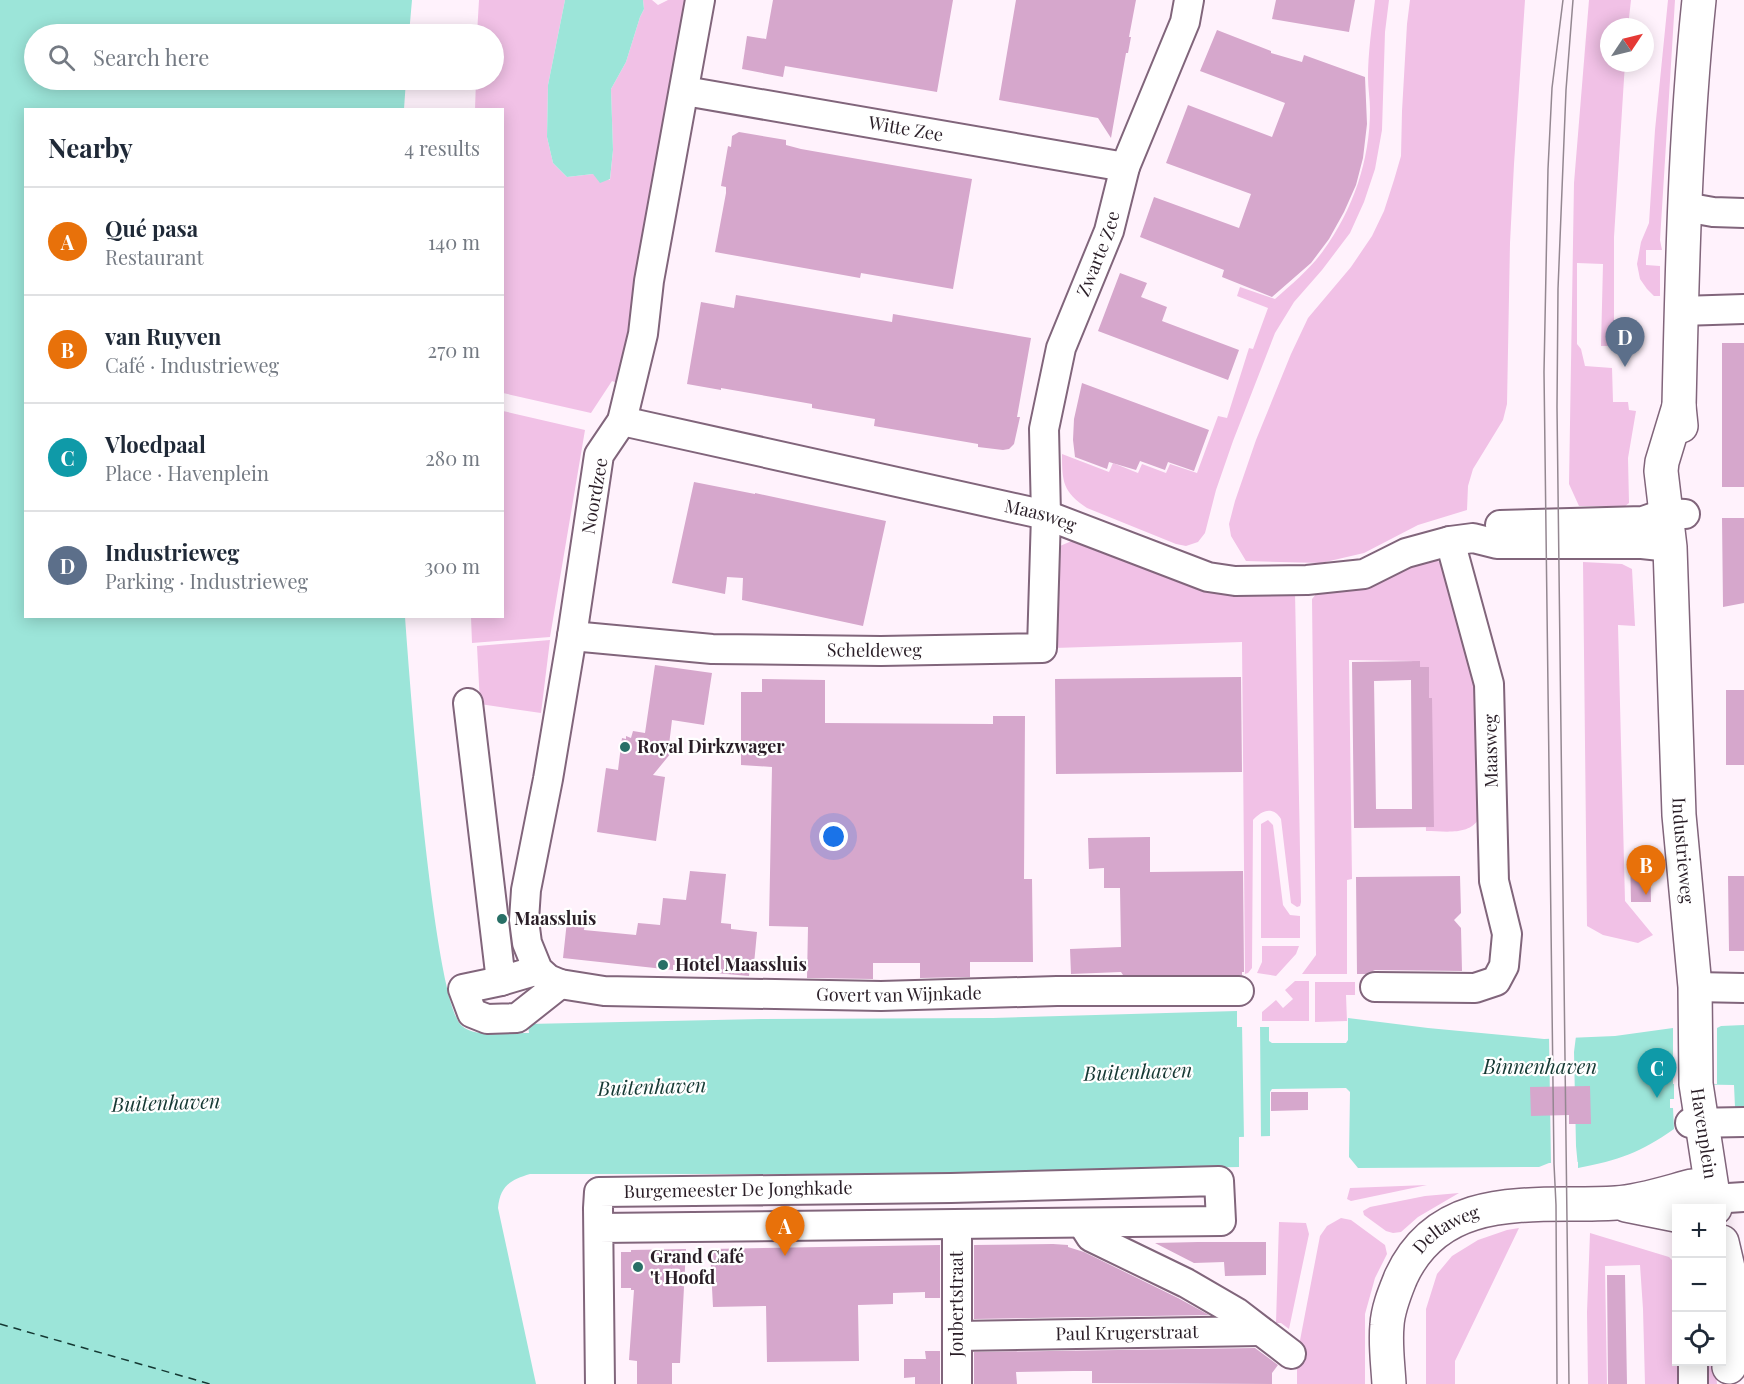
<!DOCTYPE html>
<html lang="en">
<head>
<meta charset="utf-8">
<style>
  body { margin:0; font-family:"Playfair Display",serif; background:#f6f6f7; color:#1f2937 }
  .controls { position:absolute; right:18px; bottom:18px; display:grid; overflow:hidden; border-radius:0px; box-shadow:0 3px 15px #0003 }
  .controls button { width:54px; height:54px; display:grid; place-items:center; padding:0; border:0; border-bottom:2px solid #e0e1e3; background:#fff; color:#1f2937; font:30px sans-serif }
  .compass { position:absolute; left:1600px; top:18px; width:54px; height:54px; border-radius:50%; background:#fff; box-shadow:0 3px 15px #0003; rotate:55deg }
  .you { position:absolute; left:834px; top:837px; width:21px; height:21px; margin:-15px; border:4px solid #fff; border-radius:50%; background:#1a73e8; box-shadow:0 0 0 9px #1a73e833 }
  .badge { display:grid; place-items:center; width:39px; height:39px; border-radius:50%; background:#286f66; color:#fff; font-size:20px; font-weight:700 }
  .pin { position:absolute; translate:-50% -50px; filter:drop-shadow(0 2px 3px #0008) }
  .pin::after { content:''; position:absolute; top:32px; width:21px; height:18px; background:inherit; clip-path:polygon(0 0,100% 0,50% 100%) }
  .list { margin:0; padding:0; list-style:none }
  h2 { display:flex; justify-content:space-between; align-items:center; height:78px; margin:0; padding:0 24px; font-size:26px }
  h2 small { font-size:20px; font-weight:400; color:#747a83 }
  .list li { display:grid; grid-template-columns:39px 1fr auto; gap:18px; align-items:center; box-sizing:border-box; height:108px; padding:0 24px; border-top:2px solid #e0e1e3 }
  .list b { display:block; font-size:22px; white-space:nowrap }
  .list p { margin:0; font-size:20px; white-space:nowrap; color:#747a83 }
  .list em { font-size:20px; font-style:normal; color:#747a83 }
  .icon { flex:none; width:33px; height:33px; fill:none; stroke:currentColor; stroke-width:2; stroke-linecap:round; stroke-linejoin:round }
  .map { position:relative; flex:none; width:1744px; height:1384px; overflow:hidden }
  .search { position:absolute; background:#fff; box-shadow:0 3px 15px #0003; left:24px; top:24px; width:480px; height:66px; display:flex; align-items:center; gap:15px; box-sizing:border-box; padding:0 21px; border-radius:33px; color:#747a83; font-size:22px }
  .panel { position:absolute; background:#fff; box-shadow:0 3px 15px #0003; left:24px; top:108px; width:480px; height:510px; border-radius:0px }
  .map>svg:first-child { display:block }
  .green { fill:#f1c1e6 }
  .water { fill:#9ce5d9 }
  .pier { fill:#fff2fc }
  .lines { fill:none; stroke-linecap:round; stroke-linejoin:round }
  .ferry { stroke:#153833; stroke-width:1.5; stroke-dasharray:8 6; stroke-linecap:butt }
  .building { fill:#d6a7cc; fill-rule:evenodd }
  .minor-casing { stroke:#81657b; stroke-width:32 }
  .major-casing { stroke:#81657b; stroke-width:36 }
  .minor { stroke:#fff; stroke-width:28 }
  .major { stroke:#fff; stroke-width:33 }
  .tram { stroke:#948791; stroke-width:1.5 }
  .poi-dot { fill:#286f66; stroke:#fff; stroke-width:2 }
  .labels { text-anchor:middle; stroke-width:4.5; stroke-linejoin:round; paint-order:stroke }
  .street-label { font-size:18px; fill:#2a1e27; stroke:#fff }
  .poi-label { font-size:18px; font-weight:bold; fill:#2a1e27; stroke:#fff; text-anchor:start }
  .water-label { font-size:20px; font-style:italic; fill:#153833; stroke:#fff }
</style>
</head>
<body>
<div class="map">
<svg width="1744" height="1384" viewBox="0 0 1744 1384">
  <rect width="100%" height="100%" fill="#fff2fc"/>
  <!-- green -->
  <path class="green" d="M479,0H565L548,85L547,137L553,163L567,177L593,174L610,180L613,150L611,89L626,62L640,17L644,9L643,0H652L658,5L668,0H686L621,373L617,383L612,381L591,413L503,393L502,110H475L476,80H494V34H477Z
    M1375,0H1389L1385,32L1382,130L1375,169L1364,202L1350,233L1322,270L1294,302L1275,333L1233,441L1216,490L1205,533L1198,542L1186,546L1176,544L1087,508C1063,492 1062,482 1062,454L1109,472L1113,463L1138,473L1142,464L1166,473L1170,464L1197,473L1218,416L1227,418L1249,348L1253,349L1268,308L1237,296L1240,287L1275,299C1292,284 1310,269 1323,251C1353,210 1370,160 1370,110C1370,99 1368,88 1368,78C1368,52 1372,26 1375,0Z
    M1410,0H1525L1514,164L1510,243L1507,404L1503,420L1473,469L1468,486L1467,510L1418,525L1364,553L1321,563L1246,561L1231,536L1229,524L1235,501L1256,440L1291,354L1308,318L1351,267L1372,236L1384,211L1394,180L1401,156L1402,111L1407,24Z
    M1589,0H1631L1628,27H1609V63H1625L1614,237V346H1601L1603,264L1577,263V344L1581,349L1585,366L1612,368L1613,402H1628L1629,410L1636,411L1628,458L1629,503L1624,507L1614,506H1579L1569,484L1574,183Z
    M1668,0H1675L1660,240L1662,250H1646V265L1660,266V296H1654L1647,289L1640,279L1637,264L1641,242L1649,223L1655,130Z
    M503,411L585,430L550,637L472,643L471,617L502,616Z
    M1074,540L1081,541L1173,579L1198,588L1295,592L1301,902L1300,906L1297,907L1291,903L1281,819C1273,806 1262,810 1253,820L1252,968L1248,973L1245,974L1242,642L1054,648L1056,552L1060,546Z
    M1428,557L1438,561L1447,569L1475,673L1479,818C1470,836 1444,831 1426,831L1422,693L1412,661L1349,660L1352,879L1347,880V974H1302L1316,955L1312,599L1317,593Z
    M1583,562L1622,564L1632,569L1635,626L1618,625L1625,901L1653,935L1638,943L1603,935L1587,926Z
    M550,640L541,713L480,704L477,646Z
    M1268,820L1273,825L1283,905L1290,915L1300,916V938H1261V824Z
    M1262,946H1299L1296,954L1276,976L1257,973L1262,962Z
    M1295,981H1309V1021H1262V1012L1276,1000L1283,1008L1293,999L1285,990Z
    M1315,982H1355V995H1346L1347,1021L1315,1022Z
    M1427,1185L1351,1201L1347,1199L1350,1188Z
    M1459,1193L1418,1217L1401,1232L1393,1233L1386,1231L1364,1215L1363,1211L1370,1207L1425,1196Z
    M1341,1218L1351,1220L1385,1245L1387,1254L1375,1278L1365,1314V1384H1297V1356L1320,1236L1327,1226Z
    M1279,1222L1306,1223L1309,1234L1289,1329L1281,1323H1276Z
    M1519,1228L1455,1361V1384H1426V1309L1437,1274L1452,1256L1478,1240L1507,1230Z
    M1590,1233L1669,1257L1672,1260L1674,1313L1676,1314V1362H1715L1717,1384H1645L1643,1309L1640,1265L1605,1266L1607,1384H1588L1587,1312Z"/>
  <!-- water -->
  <path class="water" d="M0,0H412L409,34H34V80H406L404,109L26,110V616L405,617C409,672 433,1002 462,1026C475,1038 511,1033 529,1033L528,1024L761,1019L993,1018L1237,1011V1027H1269V1041L1272,1043H1346L1348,1040V1018L1428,1028L1544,1039L1615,1036L1673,1028H1717L1721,1026L1744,1025V1107H1735L1734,1085L1674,1084V1099H1670V1108H1673L1674,1129C1640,1153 1619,1160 1578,1168V1162L1549,1163L1539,1167L1358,1168L1349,1157L1350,1092L1346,1088L1272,1089L1270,1092V1136L1239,1137V1167L900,1174H530C510,1180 500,1186 498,1208L536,1384H0Z
    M565,0H643L644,9L640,17L626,62L611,89L613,150L610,179L600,183L593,174L567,177L553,163L547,137L548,85Z"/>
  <!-- pier -->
  <path class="pier" d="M1242,1024H1260L1261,1139H1244Z
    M1717,1024V1084H1673V1025Z
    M1549,1036H1576L1574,1052L1576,1146L1578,1167H1575L1573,1163L1551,1164Z"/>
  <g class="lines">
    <!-- ferry -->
    <path class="ferry" d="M0,1324L210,1384"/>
  </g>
  <!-- building -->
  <path class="building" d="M773,0H953L937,92L785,66L783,77L742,69L747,36L766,39Z
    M1016,0H1136L1129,37H1131L1128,53H1126L1111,138L1098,118L999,100Z
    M1276,0H1355L1349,32L1272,19Z
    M1217,30L1271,51V53L1302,62L1304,55L1365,77L1367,124L1363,158L1356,185L1344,212L1329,239L1311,263L1272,297L1222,277L1224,270L1140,237L1154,197L1239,228L1251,194L1166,163L1188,105L1272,137L1285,103L1200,71Z
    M739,132L786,140V145L801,149L972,179L953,289L861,273L860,278L715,252L726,193V187L721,186L728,146L731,147L732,136Z
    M1120,273L1147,283L1141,297L1167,307L1162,321L1239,350L1228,380L1098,331Z
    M736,295L892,322L893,314L1031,338L1017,417H1020L1014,444L1009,449L1003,450L978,447V444L874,426L875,419L812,408V404L721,388V390L687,384L701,302L734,308Z
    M1722,343H1744V487H1722Z
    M1082,383L1209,430L1194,471L1168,462L1165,470L1140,461L1136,470L1109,462L1107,469L1075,457L1073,440L1074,419Z
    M694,482L755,494V493L886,521L863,626L742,600L743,578L727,577L725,594L672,583Z
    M1722,518H1744V603L1723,607Z
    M1420,661V667H1429V698H1432L1434,827L1354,828L1352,662ZM1411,680L1412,809H1376L1374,681Z
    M655,665L712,673L704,725L672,720L669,745L671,753L653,775L665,777L656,841L597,832L606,768L618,770L622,738L626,739V736L631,738L633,731L645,733Z
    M1241,677L1242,772L1056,774L1055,679Z
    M762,679L825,680V723L993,724V716H1025L1024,879H1032L1033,962H970V977L920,978V963H873V979L807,978L808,927L769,926L772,767L741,765V692H762Z
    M1726,690H1744V765H1726Z
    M1150,837V872L1243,871L1244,972H1242V975H1123L1121,972L1071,974L1070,949L1121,947L1120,888H1104V868L1089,869L1088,838Z
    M1630,853H1650L1651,902H1631Z
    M690,871L726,874L721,923L731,924V929L757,932L754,964H750L749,976L704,972L705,966L673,965V970L563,958L567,921L585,923L584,930L636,935L638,923L660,925L663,898L686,900Z
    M1460,876L1461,913L1454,920L1461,928L1462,971L1375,970L1366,974H1357L1356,877Z
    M1728,876H1744V951H1729Z
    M1590,1086L1591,1124H1569V1115L1531,1116L1530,1087Z
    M1271,1092H1308V1110L1271,1111Z
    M1198,1242H1266V1275L1225,1276L1224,1262L1194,1263L1155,1243Z
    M1053,1244L1068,1245V1247L1084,1252L1178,1298L1209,1315L974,1319V1245Z
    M940,1245V1298H925V1292L893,1293V1304L858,1305L859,1361L767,1362L766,1306L713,1307L710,1249Z
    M686,1249L680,1363H672V1384H637V1361L629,1360L634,1290H631V1288H621V1252H631V1250Z
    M1607,1275H1625L1627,1384H1608Z
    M1255,1348L1278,1365L1272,1373V1384L1092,1383V1371H1073L1016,1372L1017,1384H974V1352Z
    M925,1351H940V1384H915V1377L904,1378V1359H926Z"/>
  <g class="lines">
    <!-- minor casing -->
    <g class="minor-casing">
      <g id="minor">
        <path id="s1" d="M700,0L649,281L643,334L622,421L599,455L572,636L548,779L526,890L524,920L527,943L538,970L548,979L560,984L604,991L881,996L1057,991H1239"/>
        <path id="s2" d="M685,91L1125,167"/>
        <path d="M1685,207L1713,212L1744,213"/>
        <path d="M1681,311L1744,309"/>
        <path id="s3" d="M622,421L1046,515L1208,577L1235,581L1307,580L1364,574L1406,553L1450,541L1473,538L1497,544H1642L1670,547"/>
        <path d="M1500,525L1643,521L1666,513L1685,514"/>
        <path id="s4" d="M572,636L712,649L881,651L1042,648L1046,515L1044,429L1061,348L1109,231L1125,167L1185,22L1189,0"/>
        <path d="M468,703L501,981L538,970"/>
        <path d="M501,981L463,989L472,1013L487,1019L517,1018L560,984"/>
        <path d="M1375,987L1475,988L1496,981L1504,966L1507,934L1494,881L1489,684L1450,541"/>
        <path d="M1695,987L1744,988"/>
        <path d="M1690,1123L1744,1122"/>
        <path d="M1713,1199L1744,1197"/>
        <path d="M1082,1223L1091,1237L1186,1283L1236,1312L1291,1354"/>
        <path d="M957,1225V1384"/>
        <path d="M599,1228L1221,1221L1219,1181L951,1188L599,1192L598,1208L600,1384"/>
        <path id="s5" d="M957,1336L1260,1331"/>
        <path d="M1693,1362V1384"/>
      </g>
    </g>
    <!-- major casing -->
    <g class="major-casing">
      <g id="major">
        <path id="s6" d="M1679,406L1662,462L1661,471L1670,547L1679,815L1695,987L1696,1084L1715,1208"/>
        <path d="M1681,426L1679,406C1682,271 1685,135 1699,0"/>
        <path d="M1626,1205L1676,1215"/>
        <path d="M1722,1242L1736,1302L1739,1332L1729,1367"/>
        <path id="s7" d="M1389,1384C1388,1365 1385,1344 1387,1325C1388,1308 1395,1292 1401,1277C1442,1188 1537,1208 1616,1203C1639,1202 1669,1192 1692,1186L1713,1199"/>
      </g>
    </g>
    <!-- minor -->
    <use href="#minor" class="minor"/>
    <!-- major -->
    <use href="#major" class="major"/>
    <!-- tram -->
    <path class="tram" d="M1557,1384L1556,1205L1554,1164L1544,372L1548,169L1552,88L1563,0
      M1569,1384L1557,407L1558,289L1566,90L1573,0"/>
  </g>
  <!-- markers -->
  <g class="poi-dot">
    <circle cx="625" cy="747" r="6"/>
    <circle cx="502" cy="919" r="6"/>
    <circle cx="663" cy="965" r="6"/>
    <circle cx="638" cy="1267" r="6"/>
  </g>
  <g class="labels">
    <!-- street labels -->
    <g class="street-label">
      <text dy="6" stroke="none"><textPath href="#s2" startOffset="224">Witte Zee</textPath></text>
      <text dy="6" stroke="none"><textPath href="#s4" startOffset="874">Zwarte Zee</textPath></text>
      <text transform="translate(595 496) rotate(-80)" y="6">Noordzee</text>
      <text dy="6" stroke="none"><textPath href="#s3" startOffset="429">Maasweg</textPath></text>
      <text dy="6" stroke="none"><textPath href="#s4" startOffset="303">Scheldeweg</textPath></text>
      <text transform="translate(1491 751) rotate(-91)" y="6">Maasweg</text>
      <text dy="6" stroke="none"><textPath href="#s6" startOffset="448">Industrieweg</textPath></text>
      <text dy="6" stroke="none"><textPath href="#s1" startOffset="1359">Govert van Wijnkade</textPath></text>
      <text dy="6" stroke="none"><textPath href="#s6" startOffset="732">Havenplein</textPath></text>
      <text transform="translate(738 1190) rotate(-1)" y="6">Burgemeester De Jonghkade</text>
      <text dy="6" stroke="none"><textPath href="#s7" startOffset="177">Deltaweg</textPath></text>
      <text transform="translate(957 1304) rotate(-90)" y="6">Joubertstraat</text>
      <text dy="6" stroke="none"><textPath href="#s5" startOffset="170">Paul Krugerstraat</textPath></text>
    </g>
    <!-- poi labels -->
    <g class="poi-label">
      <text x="637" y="753">Royal Dirkzwager</text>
      <text x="514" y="925">Maassluis</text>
      <text x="675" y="971">Hotel Maassluis</text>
      <text x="650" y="1263">Grand Café<tspan x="650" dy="21">'t Hoofd</tspan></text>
    </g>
    <!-- water labels -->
    <g class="water-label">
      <text x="1540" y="1074">Binnenhaven</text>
      <text transform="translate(1138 1072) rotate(-2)" y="7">Buitenhaven</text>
      <text transform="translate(652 1087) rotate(-2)" y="7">Buitenhaven</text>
      <text transform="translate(166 1103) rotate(-2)" y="7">Buitenhaven</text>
    </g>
  </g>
</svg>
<div class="controls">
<button>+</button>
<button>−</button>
<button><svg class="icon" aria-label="locate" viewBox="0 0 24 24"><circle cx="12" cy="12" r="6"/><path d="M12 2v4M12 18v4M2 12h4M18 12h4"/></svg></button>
</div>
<svg class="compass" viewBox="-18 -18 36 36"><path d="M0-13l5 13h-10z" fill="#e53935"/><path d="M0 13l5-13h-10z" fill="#747a83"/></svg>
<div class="you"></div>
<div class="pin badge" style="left:785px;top:1256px;background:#e8710a">A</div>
<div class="pin badge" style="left:1646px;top:895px;background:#e8710a">B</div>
<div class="pin badge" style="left:1657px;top:1098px;background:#0f9aa8">C</div>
<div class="pin badge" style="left:1625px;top:367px;background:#5c6f8a">D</div>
<div class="search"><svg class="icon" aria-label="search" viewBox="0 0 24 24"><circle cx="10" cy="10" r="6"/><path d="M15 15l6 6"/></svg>Search here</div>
<section class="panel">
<h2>Nearby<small>4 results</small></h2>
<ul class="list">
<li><span class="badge" style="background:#e8710a">A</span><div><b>Qué pasa</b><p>Restaurant</p></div><em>140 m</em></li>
<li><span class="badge" style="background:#e8710a">B</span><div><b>van Ruyven</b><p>Café · Industrieweg</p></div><em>270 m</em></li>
<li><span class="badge" style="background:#0f9aa8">C</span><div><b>Vloedpaal</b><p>Place · Havenplein</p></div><em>280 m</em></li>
<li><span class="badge" style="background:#5c6f8a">D</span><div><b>Industrieweg</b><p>Parking · Industrieweg</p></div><em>300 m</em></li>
</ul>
</section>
</div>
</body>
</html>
